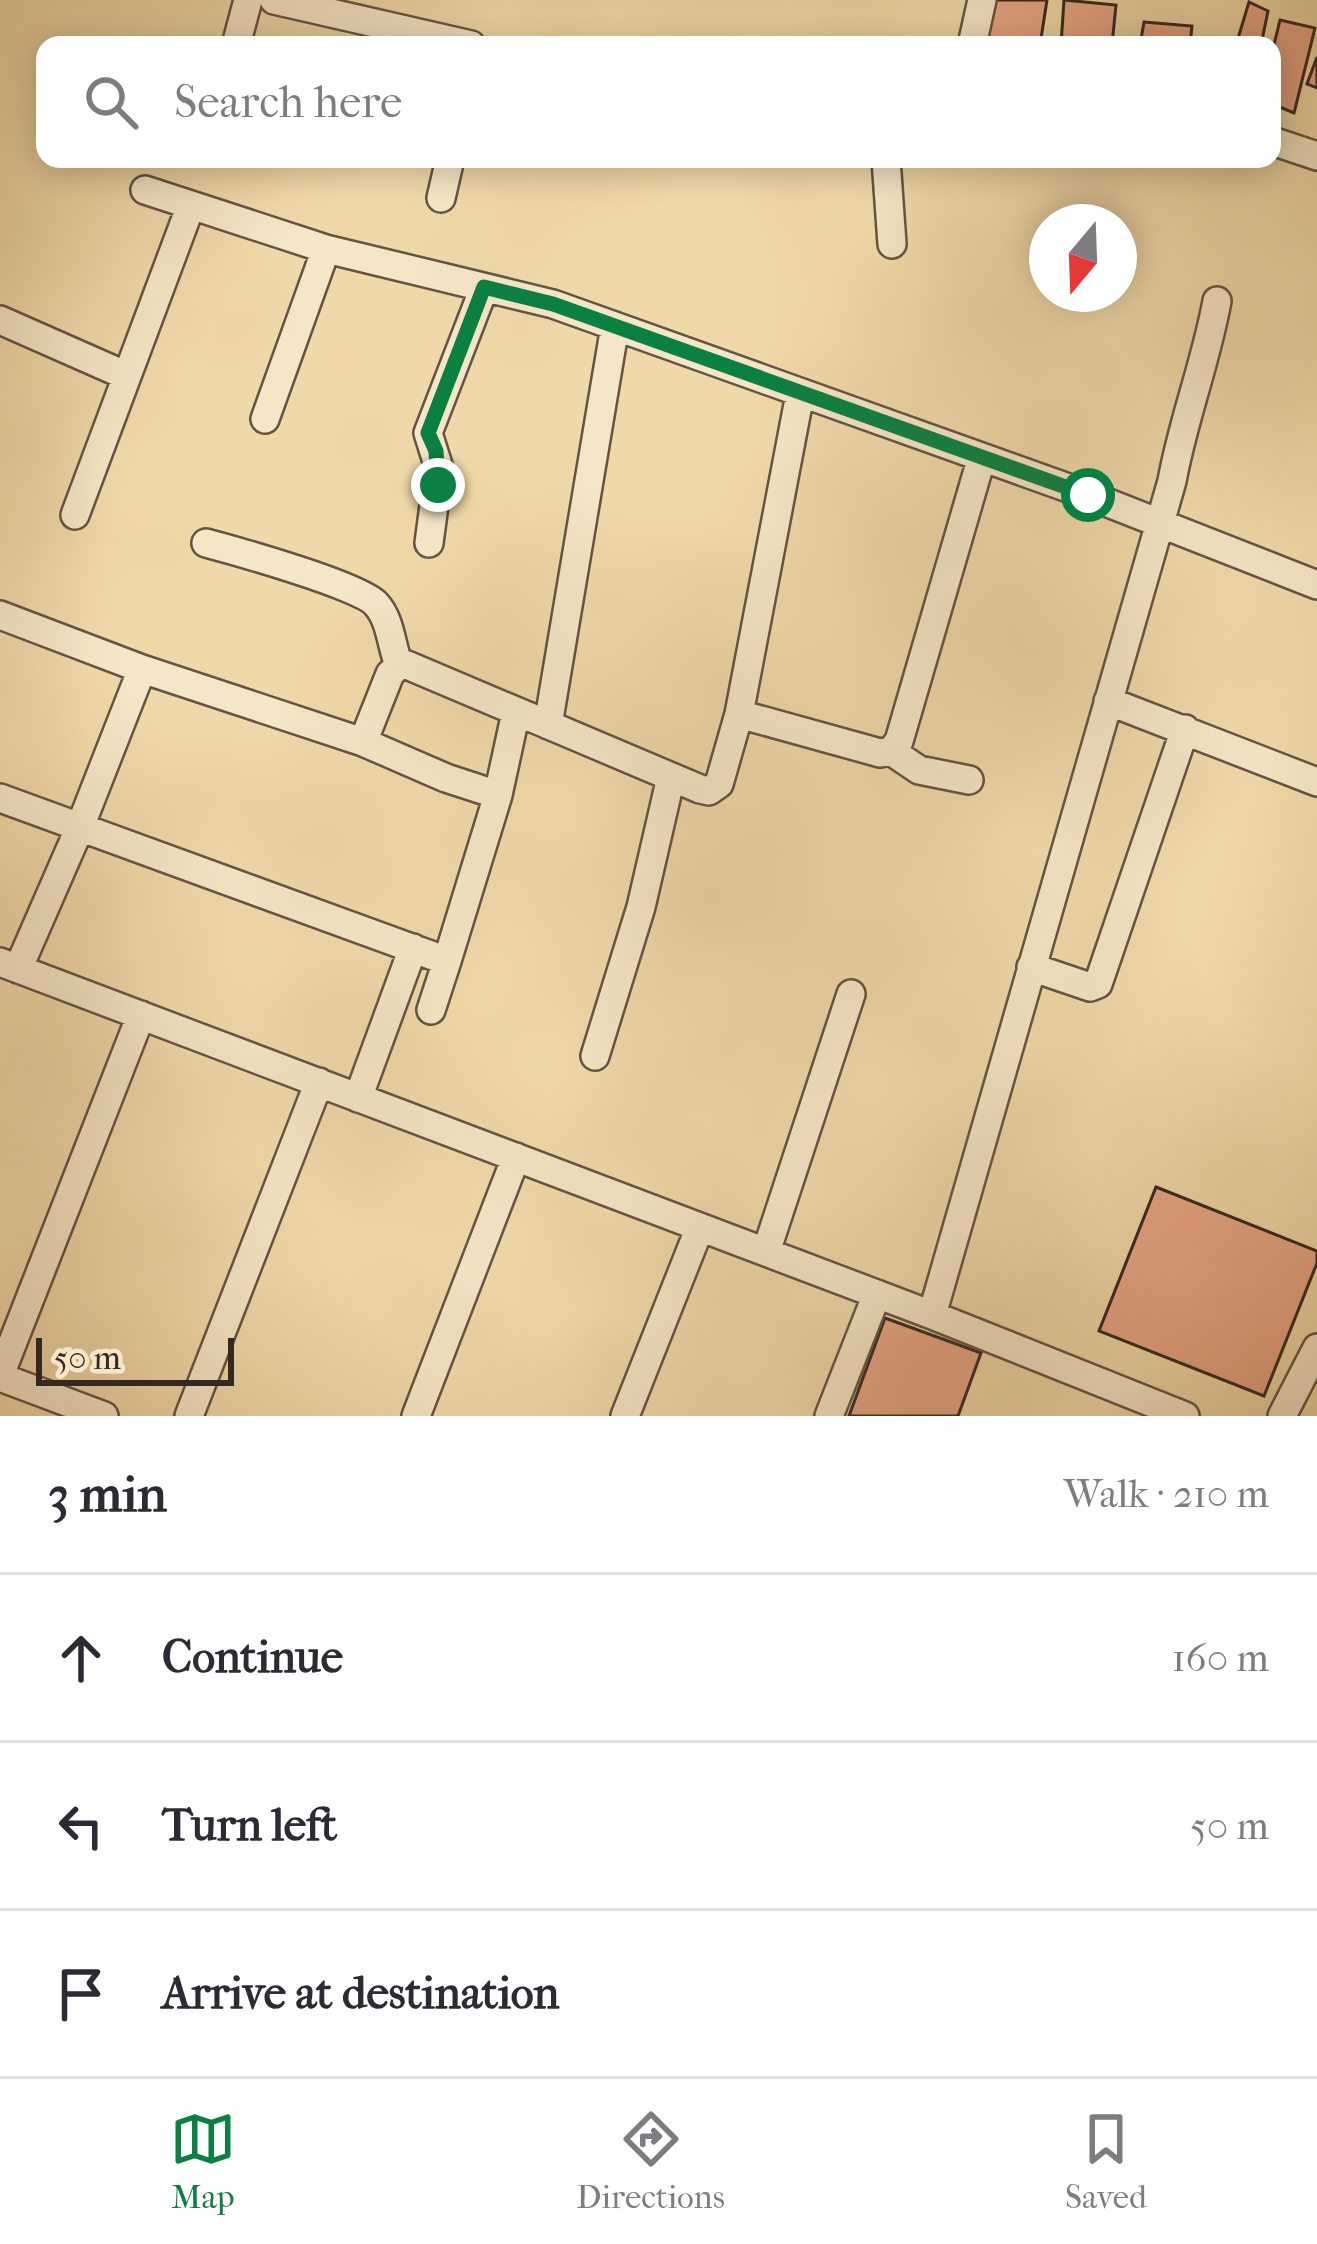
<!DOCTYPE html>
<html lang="en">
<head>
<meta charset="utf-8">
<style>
  body { margin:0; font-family:"IM FELL French Canon",serif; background:#f7f7f7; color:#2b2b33 }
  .compass { position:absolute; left:1029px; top:204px; width:108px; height:108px; border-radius:50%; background:#fff; box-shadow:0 6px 30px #0003; rotate:199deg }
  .scale { position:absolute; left:36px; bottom:30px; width:198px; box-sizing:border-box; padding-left:12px; border:6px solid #342822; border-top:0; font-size:33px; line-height:42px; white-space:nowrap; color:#342822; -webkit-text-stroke:9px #f5e6c7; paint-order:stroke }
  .stop { position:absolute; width:36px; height:36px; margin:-27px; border:9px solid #0b8043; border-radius:50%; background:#fff }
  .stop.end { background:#0b8043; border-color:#fff; box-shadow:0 3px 12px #0008 }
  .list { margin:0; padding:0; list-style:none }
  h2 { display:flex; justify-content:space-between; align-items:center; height:156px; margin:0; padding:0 48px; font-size:51px }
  h2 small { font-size:39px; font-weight:400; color:#7c7c81 }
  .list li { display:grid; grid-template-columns:78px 1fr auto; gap:36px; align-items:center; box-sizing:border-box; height:168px; padding:0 48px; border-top:3px solid #e1e1e2 }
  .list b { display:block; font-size:45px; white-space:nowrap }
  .list em { font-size:39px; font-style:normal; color:#7c7c81 }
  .icon { flex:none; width:66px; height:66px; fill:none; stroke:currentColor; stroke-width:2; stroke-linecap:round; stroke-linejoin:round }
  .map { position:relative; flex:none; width:1317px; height:1416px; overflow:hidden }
  .search { position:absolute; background:#fff; box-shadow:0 6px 30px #0003; left:36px; right:36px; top:36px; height:132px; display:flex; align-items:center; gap:30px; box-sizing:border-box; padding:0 42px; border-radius:24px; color:#7c7c81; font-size:45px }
  .sheet { height:660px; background:#fff }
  nav { display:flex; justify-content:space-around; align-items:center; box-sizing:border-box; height:168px; border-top:3px solid #e1e1e2; background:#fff; font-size:33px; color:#7c7c81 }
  nav a { display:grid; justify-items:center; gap:6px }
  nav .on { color:#0b8043 }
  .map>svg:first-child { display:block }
  .building { fill:#e8a585; stroke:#342822; stroke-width:3 }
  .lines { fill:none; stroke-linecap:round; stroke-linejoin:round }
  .minor-casing { stroke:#635444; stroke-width:32 }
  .minor { stroke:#f5e6c7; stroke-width:27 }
  .route { stroke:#0b8043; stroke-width:15 }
</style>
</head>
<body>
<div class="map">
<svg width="1317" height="1416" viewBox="0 0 1317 1416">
  <rect width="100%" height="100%" fill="#f0d9a9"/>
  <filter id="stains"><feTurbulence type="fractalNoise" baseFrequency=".00167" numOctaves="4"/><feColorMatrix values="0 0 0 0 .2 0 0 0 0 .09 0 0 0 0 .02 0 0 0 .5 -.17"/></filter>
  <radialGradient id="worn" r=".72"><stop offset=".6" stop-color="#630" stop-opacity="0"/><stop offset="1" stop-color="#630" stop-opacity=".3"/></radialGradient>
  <!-- building -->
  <path class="building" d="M989,0H1047L1040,45H981Z
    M1064,0L1116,5L1112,45H1061Z
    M1249,2L1268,11L1261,45H1236Z
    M1280,20L1315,28L1294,113L1272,104V53Z
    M1144,22L1192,26L1190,45H1140Z
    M1317,57V88L1307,84Z
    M1156,1187L1317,1251V1263L1264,1396L1099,1331Z
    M885,1318L981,1353L958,1416H849Z"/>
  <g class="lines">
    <!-- minor casing -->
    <g class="minor-casing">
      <path id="minor" d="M274,0L471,45
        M236,45L248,0
        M972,45L982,0
        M1272,141L1317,156
        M886,159L892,244
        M145,190L326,249L553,304L1088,495L1317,585
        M441,198L450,159
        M0,320L127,376
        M265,419L326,249
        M75,515L191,205
        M206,543C236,551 361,586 376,604C391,620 391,646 399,665
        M429,543L439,468L428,433L484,288
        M0,615L142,669L363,742L446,778L498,795L516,712
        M1108,701L1317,782
        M739,714L880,753L891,751L899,741L981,460
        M548,725L615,326
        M363,742L390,674L399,665H407L700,789L709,791L719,784L739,714L800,394
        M891,751L919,770L969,780
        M0,798L447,961L498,795
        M0,962L932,1315L1185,1416
        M1031,967L1090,987L1098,984L1185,729
        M18,969L80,827L142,669
        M431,1010L447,961
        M595,1056L641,907L671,777
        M358,1098L413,948
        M766,1252L851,994
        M932,1315L1172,481C1183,420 1206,362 1217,301
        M0,1375L141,1015
        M0,1377L104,1416
        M189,1416L319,1082
        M416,1416L516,1157
        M625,1416L700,1227
        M829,1416L877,1294
        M1282,1416L1317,1348"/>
    </g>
    <!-- minor -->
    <use href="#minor" class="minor"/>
  </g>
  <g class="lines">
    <!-- route -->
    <path class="route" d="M438,485L436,451L428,433L484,287L553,304L1088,495"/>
  </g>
  <rect width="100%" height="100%" filter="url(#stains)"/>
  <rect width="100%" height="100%" fill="url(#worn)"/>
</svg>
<svg class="compass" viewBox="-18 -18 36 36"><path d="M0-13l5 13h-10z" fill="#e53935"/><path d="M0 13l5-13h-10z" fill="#7c7c81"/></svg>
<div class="scale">50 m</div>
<div class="stop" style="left:1088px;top:495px"></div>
<div class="stop end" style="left:438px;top:485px"></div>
<div class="search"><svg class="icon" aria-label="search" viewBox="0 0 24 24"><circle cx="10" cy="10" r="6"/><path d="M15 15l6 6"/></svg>Search here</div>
</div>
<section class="sheet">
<h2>3 min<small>Walk · 210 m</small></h2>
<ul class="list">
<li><svg class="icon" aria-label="ahead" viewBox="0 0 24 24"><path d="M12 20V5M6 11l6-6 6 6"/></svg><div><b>Continue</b></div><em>160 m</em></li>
<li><svg class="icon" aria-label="left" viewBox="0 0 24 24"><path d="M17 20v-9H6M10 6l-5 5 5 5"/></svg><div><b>Turn left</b></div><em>50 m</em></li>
<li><svg class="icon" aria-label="arrive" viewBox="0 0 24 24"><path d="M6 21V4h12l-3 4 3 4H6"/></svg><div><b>Arrive at destination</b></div></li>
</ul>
</section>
<nav>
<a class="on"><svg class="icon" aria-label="map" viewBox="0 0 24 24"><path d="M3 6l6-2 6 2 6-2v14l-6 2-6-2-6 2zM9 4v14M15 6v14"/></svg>Map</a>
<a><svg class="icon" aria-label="directions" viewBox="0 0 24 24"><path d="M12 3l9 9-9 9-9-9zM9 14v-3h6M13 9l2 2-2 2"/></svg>Directions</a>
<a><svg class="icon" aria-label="saved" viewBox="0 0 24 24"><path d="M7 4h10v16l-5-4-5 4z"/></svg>Saved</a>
</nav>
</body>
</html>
